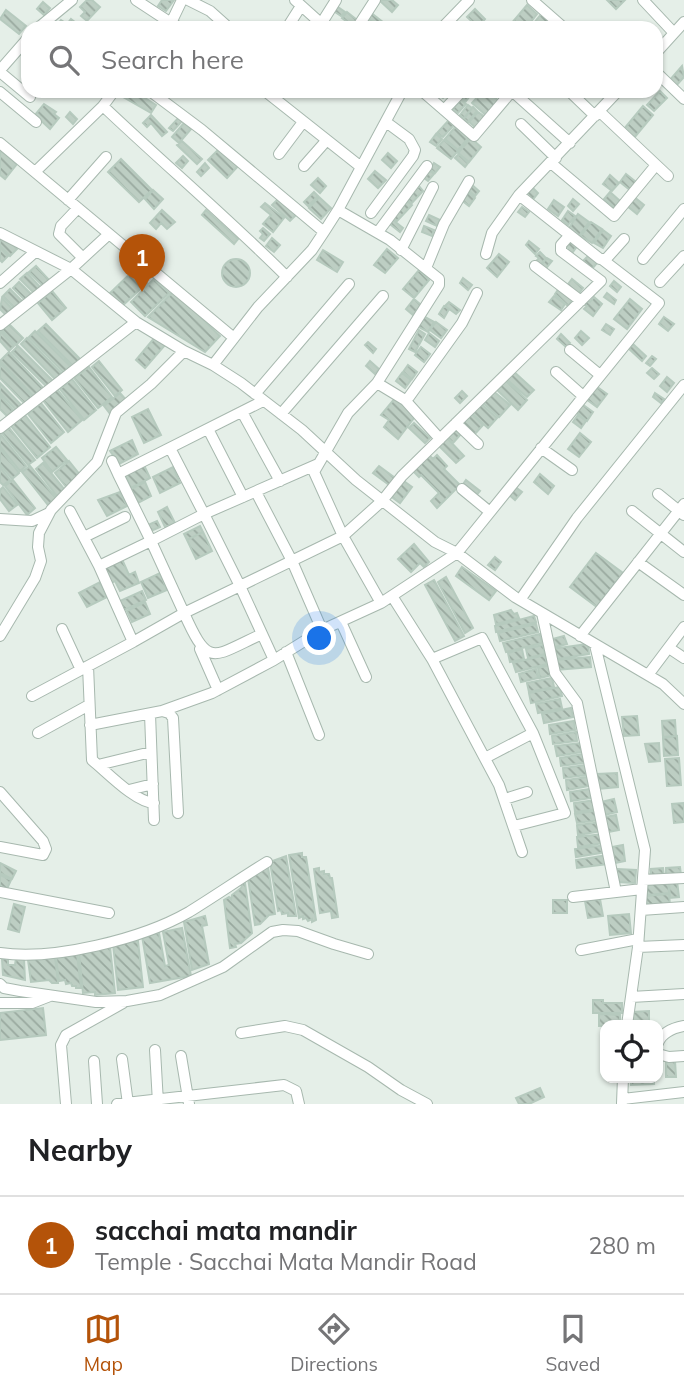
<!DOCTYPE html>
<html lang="en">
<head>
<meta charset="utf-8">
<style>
  body { margin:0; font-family:Mulish,sans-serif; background:#f6f6f6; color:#202124 }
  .controls { position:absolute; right:21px; bottom:21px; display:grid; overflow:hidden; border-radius:14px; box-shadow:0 2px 5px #0004 }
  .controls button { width:63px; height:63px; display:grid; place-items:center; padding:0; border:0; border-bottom:2px solid #e0e0e0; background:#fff; color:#202124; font:35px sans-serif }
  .you { position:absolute; left:320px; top:639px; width:24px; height:24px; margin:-18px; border:5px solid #fff; border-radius:50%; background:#1a73e8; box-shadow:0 0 0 10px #1a73e833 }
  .badge { display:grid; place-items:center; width:46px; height:46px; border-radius:50%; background:#b45309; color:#fff; font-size:23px; font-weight:700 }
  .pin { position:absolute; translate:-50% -58px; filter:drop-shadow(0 2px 4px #0008) }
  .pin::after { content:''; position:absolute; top:37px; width:24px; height:21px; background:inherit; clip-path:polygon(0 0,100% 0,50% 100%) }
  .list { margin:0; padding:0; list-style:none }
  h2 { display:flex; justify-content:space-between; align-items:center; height:91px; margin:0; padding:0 28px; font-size:30px }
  h2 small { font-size:23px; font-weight:400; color:#757577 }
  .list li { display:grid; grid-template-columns:46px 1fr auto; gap:21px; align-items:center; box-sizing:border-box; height:98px; padding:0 28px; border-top:2px solid #e0e0e0 }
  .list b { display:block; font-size:26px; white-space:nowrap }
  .list p { margin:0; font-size:23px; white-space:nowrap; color:#757577 }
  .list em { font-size:23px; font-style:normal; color:#757577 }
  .icon { flex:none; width:38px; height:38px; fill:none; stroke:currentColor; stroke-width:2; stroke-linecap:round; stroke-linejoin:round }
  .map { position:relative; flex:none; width:684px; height:1104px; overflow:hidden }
  .search { position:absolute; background:#fff; box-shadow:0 2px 5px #0004; left:21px; right:21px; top:21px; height:77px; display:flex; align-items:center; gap:18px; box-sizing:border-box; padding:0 24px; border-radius:21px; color:#757577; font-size:26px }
  .sheet { height:189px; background:#fff }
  nav { display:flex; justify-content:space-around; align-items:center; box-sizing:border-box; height:98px; border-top:2px solid #e0e0e0; background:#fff; font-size:19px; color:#757577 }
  nav a { display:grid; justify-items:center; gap:4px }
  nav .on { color:#b45309 }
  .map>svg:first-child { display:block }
  .building { fill:url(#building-back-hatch); stroke:#b6cabe; stroke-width:2 }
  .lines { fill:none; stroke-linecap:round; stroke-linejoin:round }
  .minor-casing { stroke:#a7b8ae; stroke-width:12 }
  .minor { stroke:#fff; stroke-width:10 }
</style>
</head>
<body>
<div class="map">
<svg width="684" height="1104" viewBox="0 0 684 1104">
  <defs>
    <pattern id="building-back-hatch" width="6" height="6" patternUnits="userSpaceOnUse" patternTransform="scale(1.75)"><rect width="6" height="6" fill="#bdcec3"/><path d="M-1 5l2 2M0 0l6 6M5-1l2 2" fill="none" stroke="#99a99f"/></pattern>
  </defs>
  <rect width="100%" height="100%" fill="#e5efe8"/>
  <!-- building -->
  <path class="building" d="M87,0H92L100,7L87,21L81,16L85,12L80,7Z
    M162,0H174L166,11L158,6Z
    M379,0H392L398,5L392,12Z
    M607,0H625L616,9Z
    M43,2L50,8L44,15L37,9Z
    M335,5L345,12L341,16L332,10Z
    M527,5L537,14L526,28H514L510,25Z
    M475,9L485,19L478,27L467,17Z
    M6,10L26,26L19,34L0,19Z
    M347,12L357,20L353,26L342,18Z
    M370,12L384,23L380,28L366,17Z
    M542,13L551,21L545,28H530Z
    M71,19L80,26L78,28H62L57,25L61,20L67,24Z
    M682,66L684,77L675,87L669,81Z
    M127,91H134L156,105L151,113L123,97Z
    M438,91H449L443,98L436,93Z
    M465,91L473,92L466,101L461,97Z
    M483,91H487L500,102L487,116L472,103Z
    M660,91L667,98L654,111L647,105Z
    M461,99L466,104L458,113L453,109Z
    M44,104L56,112L54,114L59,118L50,129L35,115Z
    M468,105L472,108L464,118L460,115Z
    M643,106L653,115L634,138L624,129Z
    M473,107L477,111L468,122L464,119Z
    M70,112L77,119L73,124L66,117Z
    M478,112L485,117L476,128L469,122Z
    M151,115L167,132L162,136L151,123L147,127L143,123Z
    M180,116L184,119L173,131L169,128Z
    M449,120L454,125L443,137L437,133Z
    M184,123L191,129L179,143L172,137Z
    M457,125L470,136L458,150L445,139Z
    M436,134L442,139L436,146L430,142Z
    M471,138L481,147L469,162L458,153Z
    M444,140L458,151L451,159L437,148Z
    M182,141L202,159L197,164L177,145Z
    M220,148L239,165L227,178L208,160Z
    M0,150L17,164L5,179L0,175Z
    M388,153L397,161L391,168L382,160Z
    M459,154L468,163L465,167L455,158Z
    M183,156L188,161L182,168L176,163Z
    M121,159L152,190L139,202L108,172Z
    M205,163L209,168L201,176L197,172Z
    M434,163L440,167L435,173L430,169Z
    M375,171L386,180L378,188L368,179Z
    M430,171L434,174L428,181L424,178Z
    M626,174L636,182L630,190L620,182Z
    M610,175L619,183L612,191L603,184Z
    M318,178L326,186L320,193L311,185Z
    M471,184L479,191L475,196L467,189Z
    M419,186L423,191L412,203L407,199Z
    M532,187L538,193L531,202L525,196Z
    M153,190L163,199L154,209L145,199Z
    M466,191L475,198L469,206L460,199Z
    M314,192L318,196L308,206L304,202Z
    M610,192L620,201L615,208L604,199Z
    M633,196L644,205L637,214L626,205Z
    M319,197L331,208L321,219L309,208Z
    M279,198L297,214L290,221L272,205Z
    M573,199L579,204L573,211L568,206Z
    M554,200L564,207L558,216L548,209Z
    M407,201L412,205L397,221L392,216Z
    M265,203L284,218L273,232L263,224L271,215L261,207Z
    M522,207L529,212L525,217L518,212Z
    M162,210L175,222L167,229L161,223L156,229L150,223Z
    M206,210L238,239L234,244L202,215Z
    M568,211L575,216L568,225L562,220Z
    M578,214L589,222L579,236L569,228Z
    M429,215L440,220L437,226L426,221Z
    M393,220L403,228L400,232L390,224Z
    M591,222L602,229L592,243L581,236Z
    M424,226L434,230L432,236L422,232Z
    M263,228L270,234L264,241L260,238L263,234L260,231Z
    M603,230L611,236L603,248L594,243Z
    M4,236L17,249L10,256L0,246V240Z
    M272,238L280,245L274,252L266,246Z
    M570,239L578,245L570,256L562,250Z
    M529,241L539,249L535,254L526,245Z
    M0,247L8,256L2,262L0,260Z
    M387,249L398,258L385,273L374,265Z
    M323,250L343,262L337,272L317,260Z
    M540,252L546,258L538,268L534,264L539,258L536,256Z
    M499,254L509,262L497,277L487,268Z
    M589,255L597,263L591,270L582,262Z
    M547,258L552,261L543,272L539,268Z
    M222 273a14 14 0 1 1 28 0a14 14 0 1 1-28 0Z
    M36,266L49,280L43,286L29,272Z
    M134,270L147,283L121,307L109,294Z
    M419,270L429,280L414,298L403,289Z
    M27,273L41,288L35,294L20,279Z
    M463,278L472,285L468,290L460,283Z
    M154,279L169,293L145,316L131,302Z
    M572,279L583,288L576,297L565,288Z
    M614,281L621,287L617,292L610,286Z
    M19,282L32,295L26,301L13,288Z
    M560,287L574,299L568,306L555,294Z
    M10,289L23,302L16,310L3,296Z
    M52,291L66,308L52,320L38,303Z
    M174,291L220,336L205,352L148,317Z
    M607,293L616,300L614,304L604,297Z
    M554,296L565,304L561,310L549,302Z
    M594,297L602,304L593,316L584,309L587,306L584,304L587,300L590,302Z
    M2,298L14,311L8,317L0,309Z
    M414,299L421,305L413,315L406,309Z
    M630,299L642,309L627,329L614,319Z
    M449,302L460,310L456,314L445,306Z
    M444,306L449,309L444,318L439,314Z
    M423,316L434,322L428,332L417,326Z
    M664,317L674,324L668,331L659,324Z
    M436,322L447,330L441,338L430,330Z
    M8,323L23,338L16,345L1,329Z
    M46,324L81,360L74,367L38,331Z
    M606,324L614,329L610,335L602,330Z
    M419,330L425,334L415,352L409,349Z
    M0,331L14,346L9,351L0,341Z
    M35,331L72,368L65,374L29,337Z
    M581,331L589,338L582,345L575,338Z
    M429,333L439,341L435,347L425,340Z
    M561,334L570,343L566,347L557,339Z
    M156,336L166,344L145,368L136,360Z
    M27,338L62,374L56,380L21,344Z
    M368,342L376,349L373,353L365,345Z
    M633,344L646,356L642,361L629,349Z
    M18,346L54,382L48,388L12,352Z
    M421,347L430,354L424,362L415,355Z
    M9,352L45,390L36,399L0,361Z
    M652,356L656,359L650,366L646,363Z
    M99,361L122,390L115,396L92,367Z
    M370,361L379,369L375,374L366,366Z
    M0,363L33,398L26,405L0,378Z
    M408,365L417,372L412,379L403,372Z
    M89,367L112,397L98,408L74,378Z
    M652,368L659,374L654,379L647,373Z
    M512,370L534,390L527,397L505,378Z
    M402,373L411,380L405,388L396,381Z
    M667,377L674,383L667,392L660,386Z
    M72,379L96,410L84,420L60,389Z
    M504,379L527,400L518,410L495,388Z
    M0,383L23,407L18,412L0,393Z
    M596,386L607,394L597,407L586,399Z
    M56,388L82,420L68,432L42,399Z
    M492,390L510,405L499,417L482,402Z
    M462,391L467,396L460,403L455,398Z
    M120,393L128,402L111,415L104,406Z
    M655,393L664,399L661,403L653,397Z
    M0,396L13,410L7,416L0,409Z
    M395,398L417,414L398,439L384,427L389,420L381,415Z
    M41,403L64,432L51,443L28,414Z
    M480,403L497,418L488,428L471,413Z
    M582,404L593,412L587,421L576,412Z
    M148,409L161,435L144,443L132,417Z
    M471,413L483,425L473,436L460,425Z
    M25,415L50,447L37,458L11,426Z
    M578,415L586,421L581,428L573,422Z
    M414,423L430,438L425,443L409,428Z
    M9,428L35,460L28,465L2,433Z
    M456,429L461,434L453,443L447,437Z
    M580,433L591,442L579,457L568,449Z
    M0,434L26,466L20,471L0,446Z
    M446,437L464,456L456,463L438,445Z
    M132,440L138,454L119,464L110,451Z
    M56,447L67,460L52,472L42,458Z
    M0,449L19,473L12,479L0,464Z
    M429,455L433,459L437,455L447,466L444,469L460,485L437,508L431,501L439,493L421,475L419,477L413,471Z
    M69,461L81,476L67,488L55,473Z
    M43,463L65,490L57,496L36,469Z
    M143,463L150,478L131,488L124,472Z
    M30,466L56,498L48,505L22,472Z
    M379,466L395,478L389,485L373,473Z
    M0,467L10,480L3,485L0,482Z
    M173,467L180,483L160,493L153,477Z
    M540,474L554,486L548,494L534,482Z
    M401,479L412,487L400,503L389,495Z
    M13,480L35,508L27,515L5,486Z
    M466,480L480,491L474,498L461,487Z
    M145,482L151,496L138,503L131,489Z
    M514,486L522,492L515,500L508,494Z
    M3,487L17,505L9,511L0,499V490Z
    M120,492L127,506L107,516L98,500Z
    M167,507L175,523L165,527L158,512Z
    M157,521L160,527L151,531L148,525Z
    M200,526L203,532L187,540L184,534Z
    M203,532L212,551L196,559L187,540Z
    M414,544L429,562L424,567L420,563L411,572L398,559Z
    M596,553L623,573L597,607L570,587Z
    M121,557L129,575L135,572L139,583L120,591L115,581L111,583L103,564Z
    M495,557L501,562L495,570L488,565Z
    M462,567L496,591L489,600L456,576Z
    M160,573L167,590L148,598L141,582Z
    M446,577L473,628L465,633L438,582Z
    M434,580L464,636L455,641L425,585Z
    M100,582L107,597L87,607L79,593Z
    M142,591L146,600L124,610L120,601Z
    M145,602L150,614L132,622L127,611Z
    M511,610L514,614L517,613L519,618L496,624L494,615Z
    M534,616L536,622L496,632L495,626Z
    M536,624L538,632L500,641L498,633Z
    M540,634L542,643L506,652L503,643Z
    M564,636L567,644L551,648L549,640Z
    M588,644L589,654L552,660L551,649Z
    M543,645L545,654L528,658L526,649Z
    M522,649L524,659L510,662L508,653Z
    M545,655L547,664L516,672L513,663Z
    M590,657L591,667L556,670L555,660Z
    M550,665L552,675L540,678L538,668Z
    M536,669L538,678L521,682L519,674Z
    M552,678L554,687L529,692L527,683Z
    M560,687L562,696L531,703L529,693Z
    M560,699L562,708L538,713L536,704Z
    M571,708L573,717L544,723L542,714Z
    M637,716L639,735L624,736L622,717Z
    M675,720L676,736L663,737L662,721Z
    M574,721L575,730L550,734L549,725Z
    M576,732L577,741L553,744L552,736Z
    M677,736L678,755L664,756L663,738Z
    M580,743L582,752L557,756L555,746Z
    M659,743L660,761L649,762L645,744Z
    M583,754L584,763L561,766L560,758Z
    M679,758L681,785L667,786L665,759Z
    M585,765L587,775L564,778L563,768Z
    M617,773L618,787L598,789L597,774Z
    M588,777L589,786L567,790L566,780Z
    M590,789L591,798L571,801L570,792Z
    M614,799L617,812L604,815L601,802Z
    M596,800L597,809L575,812L574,803Z
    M684,803V822L674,823L672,804Z
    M600,810L601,820L577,823L575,814Z
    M616,815L619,830L608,832L605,817Z
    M601,822L602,831L578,835L577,825Z
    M603,834L604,843L578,847L577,837Z
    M606,845L607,852L576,857L575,849Z
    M623,845L625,861L615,863L612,847Z
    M302,853V857H306L316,920L312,922V919L308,921L306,918L303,919V916L299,918L289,855Z
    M608,855L609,864L577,868L576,860Z
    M286,856L296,916H288V913L282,914L281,910L278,911L270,862Z
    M0,863L16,871L12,879L0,873Z
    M268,867L275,914L269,915L260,924L255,925L248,878Z
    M680,867L681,875L666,876V868Z
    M319,868V872L324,871V874H329L330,878H332L338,917L332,918L331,911L320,913L314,869Z
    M663,868L664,877L651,878V869Z
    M617,869L636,870L635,883L617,882Z
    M0,875L11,880L7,889L0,886Z
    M668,881L669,893L647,895L646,883Z
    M677,881L679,897L670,898L669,882Z
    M243,883H245L252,933L241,943L235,944L236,947L230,948L224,900L229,897L231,899L232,895L241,888Z
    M669,894L670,905L646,907L645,896Z
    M600,899L603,916L588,918L585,901Z
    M553,900H567V913H553Z
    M14,904L25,907L19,932L8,929Z
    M629,914L631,933L610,935L608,916Z
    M205,916L207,925L202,926L209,964L192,970L184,922Z
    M182,928L191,976L150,983L142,936L159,933L165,966L169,965L163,932Z
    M138,941L143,987L118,990L113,944Z
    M110,947L115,993L95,995V992L83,993L79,953Z
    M77,954L81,988H76V986H72L71,983L66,984L65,980L59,981L56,957Z
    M55,957L58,983H52L49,980L31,982L28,960Z
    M8,958V965H15L16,958L24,959L25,980L3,975L2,959Z
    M593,1000H603V1003H622V1013H593Z
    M43,1008L46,1035L0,1040V1013Z
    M649,1011V1025H632V1012Z
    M599,1014L620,1015V1025L599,1026Z
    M666,1061H675L676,1077H666Z
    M631,1078H653L654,1084L631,1085Z
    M540,1088L544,1097L529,1104H519L516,1098Z"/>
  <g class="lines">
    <!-- minor casing -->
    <g class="minor-casing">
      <path id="minor" d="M136,0L171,23L168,28
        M188,0L210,11L229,28
        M295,0L326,28
        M532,0L564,28
        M643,0L674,33
        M321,24L336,0
        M38,28L72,0
        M181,28L171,23L182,0
        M287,28L301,6
        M357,28L375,0
        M442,28L469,0
        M656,53L684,22
        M0,70L28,38
        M0,72L30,97
        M656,72L684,99
        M150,91L202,130L324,232
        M265,91L361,167
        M422,91L474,136L512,91
        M512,91L570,143
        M569,91L595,116
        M0,92L36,122
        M103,106C163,163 228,218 287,277
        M444,110L462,91
        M599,111L668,176
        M521,124L556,158
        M0,143L234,338
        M279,154L303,122
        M551,163L614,216L656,165
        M304,166L326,141
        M35,172L103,106L114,91
        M519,195L600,259H606L624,239
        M68,200L106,157
        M78,208L61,226L59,234L83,258
        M338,210L390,240L439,279V285L377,383L348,413L314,472L343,536L381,603L457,553L659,303L603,260
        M371,213L413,156L415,150L409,139L386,122
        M378,232L427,166
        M0,233L71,269L136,322L184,351L213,365L258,307L312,250L324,232L338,210L402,91
        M401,250L433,187
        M486,254L492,233L519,195L618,91
        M643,259L684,209
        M535,266L581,301
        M426,268L444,224L469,181
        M660,282L684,256
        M0,283L35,252
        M0,325L71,269L109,234
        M570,350L600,375
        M213,365L241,383L302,430L356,480L435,542L457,553L515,597L663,684L684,704
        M556,372L583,396
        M377,383L405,400L409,397L462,323L477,293
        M255,394L349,284
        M405,400L440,439
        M242,412L280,481
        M281,414L383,296
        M456,423L478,444
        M0,428L136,322
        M208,429L243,497
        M170,448L204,514L318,464
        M541,448L572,470
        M112,461L118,474
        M462,489L490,512
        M256,492L292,561L322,630
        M658,494L684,515
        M70,511L99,566
        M632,511L684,552
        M204,514L240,586L184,613L151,541Z
        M0,519L32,521L49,513
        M84,537L125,517
        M638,562L684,595
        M392,596L432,659L499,785L522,852
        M520,600L577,518L684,385
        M381,603L322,630L274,660L240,586L343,536L382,501L402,476L601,281L561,251V245L569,236
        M542,613L555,673L577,703L616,892
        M341,622L366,677
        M62,629L81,670
        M262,634C212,657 209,669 184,613L133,642L99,566L151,541L118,474L263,401
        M0,636L35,578L41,561L38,547L39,533L51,510L97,462L116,413L151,384L184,351
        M580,636L684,504
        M595,645L645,850L638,947L627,1025
        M669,648L684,658
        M200,649L218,690
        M286,652L319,735
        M432,659L482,638L533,733L565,813L514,826
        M88,666L92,760C107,772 135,802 154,803
        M648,675L684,627
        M32,696L133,642
        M162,711L212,693L274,660
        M150,714L154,820
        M90,725L162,711L169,713L173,718L178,813
        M38,733L89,705
        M485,758L533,733
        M98,765L151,752
        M129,790L153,784
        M0,792L43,841L46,849L43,855L0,847
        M505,799L527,792
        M643,880L684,878
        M0,892L109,913
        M573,897L642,889
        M641,910L684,907
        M638,947L684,945
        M581,950L638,939
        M0,953C53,961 142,939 189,912C215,896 241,878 267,862
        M0,984L4,988L20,991L96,1002L127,1001L160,995L223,967L272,932L283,930L298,931L334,944L368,954
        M631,997L684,994
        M0,1003H32L50,996
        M241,1033L285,1026L303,1030L368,1067L401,1090L427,1104
        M658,1043C662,1033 673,1028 684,1026
        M155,1050L158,1103
        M658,1054L669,1057L684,1056
        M181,1056L189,1104
        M122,1059L128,1104
        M94,1061L97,1104
        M623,1099L684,1092
        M622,1103L623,1078
        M66,1104L61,1045L66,1035L123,1003
        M117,1104L284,1085L296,1091L299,1104"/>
    </g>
    <!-- minor -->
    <use href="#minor" class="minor"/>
  </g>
</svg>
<div class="controls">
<button><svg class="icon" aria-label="locate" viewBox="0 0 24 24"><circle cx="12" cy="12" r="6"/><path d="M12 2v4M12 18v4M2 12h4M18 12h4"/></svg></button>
</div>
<div class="you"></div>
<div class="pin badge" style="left:142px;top:292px">1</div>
<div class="search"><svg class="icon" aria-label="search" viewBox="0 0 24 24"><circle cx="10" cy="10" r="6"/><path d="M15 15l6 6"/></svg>Search here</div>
</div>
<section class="sheet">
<h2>Nearby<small></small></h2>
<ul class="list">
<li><span class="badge">1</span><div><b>sacchai mata mandir</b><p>Temple · Sacchai Mata Mandir Road</p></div><em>280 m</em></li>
</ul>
</section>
<nav>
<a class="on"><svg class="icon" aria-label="map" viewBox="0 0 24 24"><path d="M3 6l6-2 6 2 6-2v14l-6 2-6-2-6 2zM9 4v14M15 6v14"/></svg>Map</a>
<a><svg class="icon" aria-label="directions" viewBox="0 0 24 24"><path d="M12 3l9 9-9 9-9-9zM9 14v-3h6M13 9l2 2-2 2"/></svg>Directions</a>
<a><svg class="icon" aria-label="saved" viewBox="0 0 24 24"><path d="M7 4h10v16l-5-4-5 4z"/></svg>Saved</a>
</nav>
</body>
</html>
